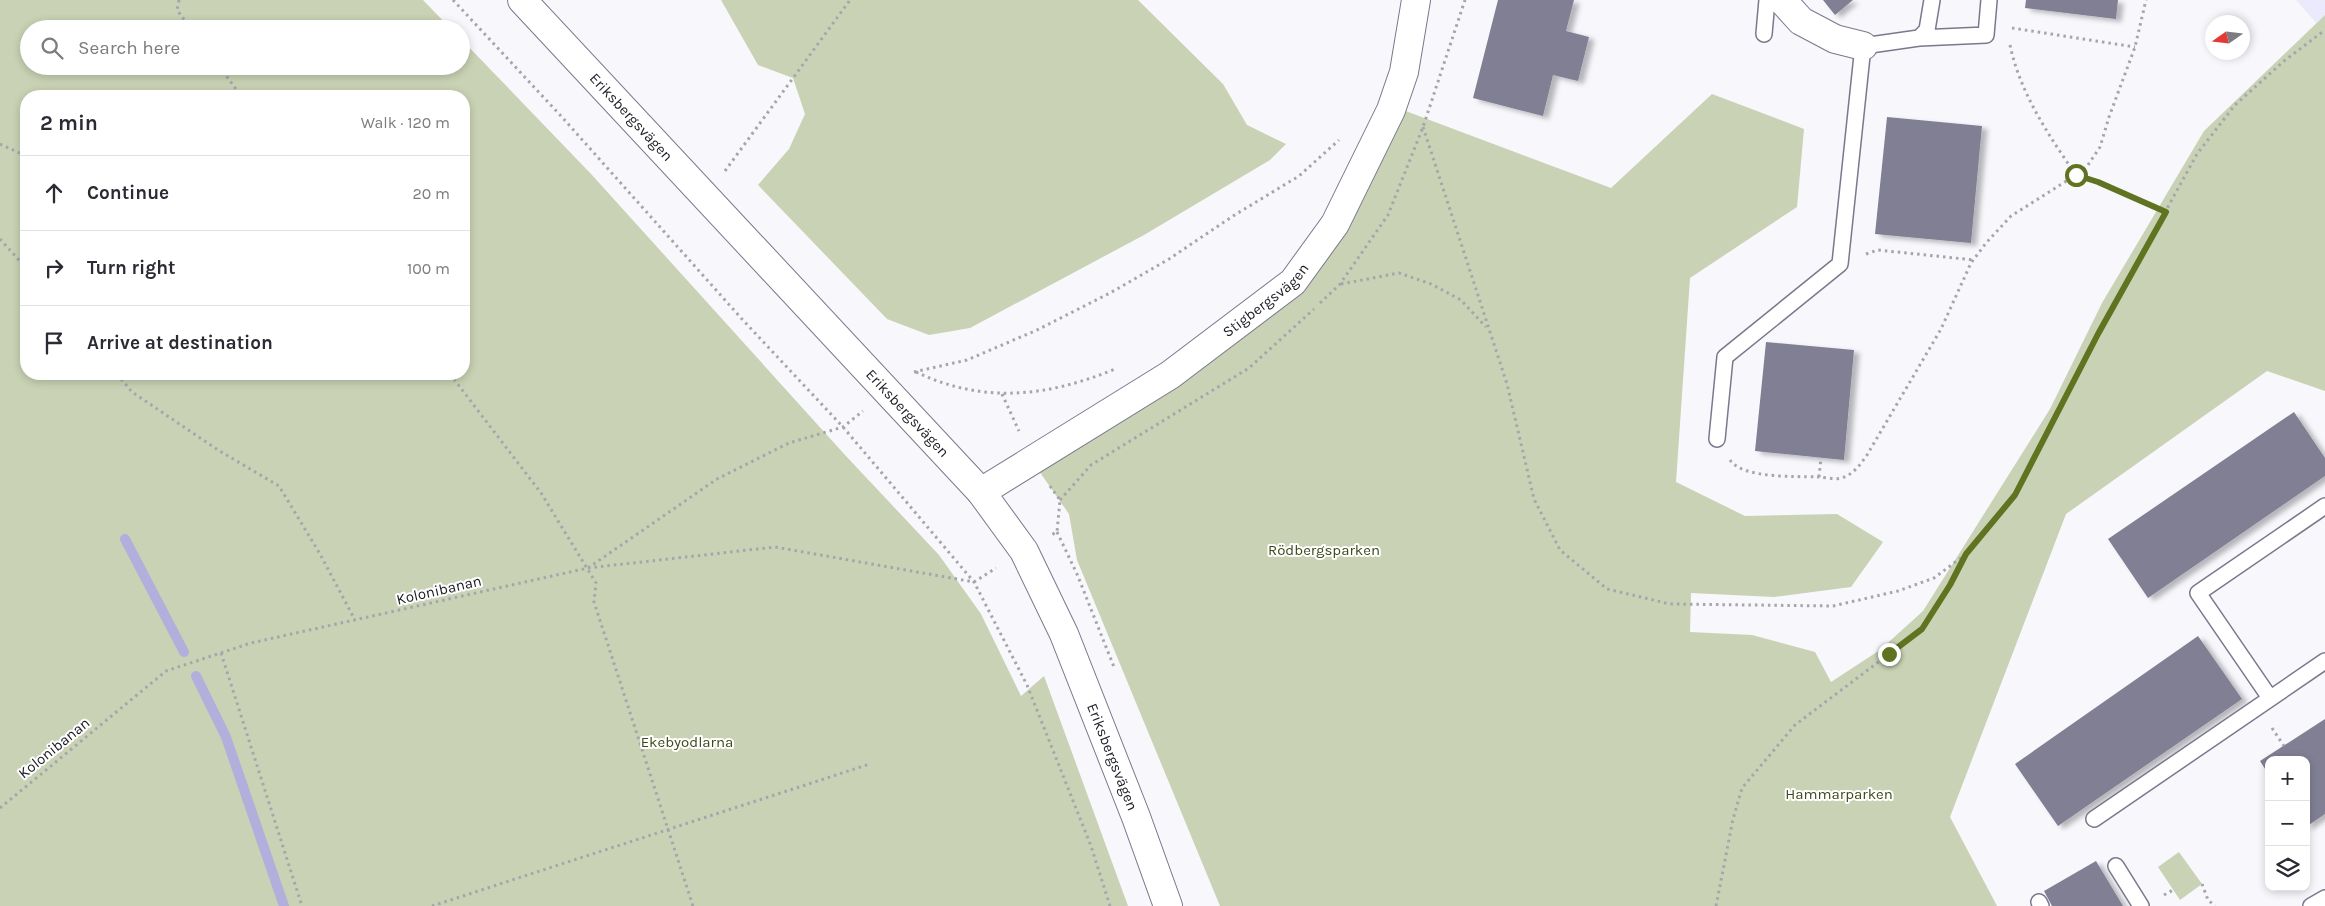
<!DOCTYPE html>
<html lang="en">
<head>
<meta charset="utf-8">
<style>
  body { margin:0; font-family:Karla,sans-serif; background:#f2f2f3; color:#2b2b33 }
  .controls { position:absolute; right:15px; bottom:15px; display:grid; overflow:hidden; border-radius:10px; box-shadow:0 2px 8px #0003 }
  .controls button { width:45px; height:45px; display:grid; place-items:center; padding:0; border:0; border-bottom:1px solid #e1e1e2; background:#fff; color:#2b2b33; font:25px sans-serif }
  .compass { position:absolute; left:2205px; top:15px; width:45px; height:45px; border-radius:50%; background:#fff; box-shadow:0 2px 8px #0003; rotate:256deg }
  .stop { position:absolute; width:15px; height:15px; margin:-11px; border:4px solid #607321; border-radius:50%; background:#fff }
  .stop.end { background:#607321; border-color:#fff; box-shadow:0 1px 5px #0008 }
  .list { margin:0; padding:0; list-style:none }
  h2 { display:flex; justify-content:space-between; align-items:center; height:65px; margin:0; padding:0 20px; font-size:21px }
  h2 small { font-size:16px; font-weight:400; color:#7c7c81 }
  .list li { display:grid; grid-template-columns:32px 1fr auto; gap:15px; align-items:center; box-sizing:border-box; height:75px; padding:0 20px; border-top:1px solid #e1e1e2 }
  .list b { display:block; font-size:19px; white-space:nowrap }
  .list em { font-size:16px; font-style:normal; color:#7c7c81 }
  .icon { flex:none; width:28px; height:28px; fill:none; stroke:currentColor; stroke-width:2; stroke-linecap:round; stroke-linejoin:round }
  .map { position:relative; flex:none; width:2325px; height:906px; overflow:hidden }
  .search { position:absolute; background:#fff; box-shadow:0 2px 8px #0003; left:20px; top:20px; width:450px; height:55px; display:flex; align-items:center; gap:12px; box-sizing:border-box; padding:0 18px; border-radius:28px; color:#7c7c81; font-size:19px }
  .panel { position:absolute; background:#fff; box-shadow:0 2px 8px #0003; left:20px; top:90px; width:450px; height:290px; border-radius:20px }
  .map>svg:first-child { display:block }
  .built { fill:#ebeafc }
  .green { fill:#c9d2b4; fill-rule:evenodd }
  .lines { fill:none; stroke-linecap:round; stroke-linejoin:round }
  .stream { stroke:#b3aedb; stroke-width:10 }
  .building { fill:#817f93; filter:url(#shadow) }
  .lane-casing { stroke:#7a788c; stroke-width:18 }
  .street-casing { stroke:#7a788c; stroke-width:30 }
  .path { stroke:#a6a5ab; stroke-width:3; stroke-dasharray:2.5 4; stroke-linecap:butt }
  .lane { stroke:#fff; stroke-width:15 }
  .street { stroke:#fff; stroke-width:28 }
  .route { stroke:#607321; stroke-width:6 }
  .labels { text-anchor:middle; stroke-width:4; stroke-linejoin:round; paint-order:stroke }
  .street-label { font-size:15px; fill:#1c1b23; stroke:#fff }
  .park-label { font-size:15px; fill:#3c4815; stroke:#fff }
</style>
</head>
<body>
<div class="map">
<svg width="2325" height="906" viewBox="0 0 2325 906">
  <defs>
    <filter id="shadow"><feDropShadow dx="5.5" dy="3" stdDeviation="2.5" flood-color="#0004"/></filter>
  </defs>
  <rect width="100%" height="100%" fill="#f7f7fc"/>
  <!-- built -->
  <path class="built" d="M2296,0H2325V15L2316,23Z"/>
  <!-- green -->
  <path class="green" d="M0,0H423L451,29H29V66H461V39L592,175L845,455L939,555L981,614L1021,696L1044,676L1128,906H0ZM26,96H464V374H26Z
    M721,0H1138L1223,84L1247,125L1286,144L1270,160L1144,235L970,328L929,335L887,319L758,185L789,149L805,114L793,78L758,65Z
    M2325,15V391L2267,371L2066,514L1950,817L1997,906H1220L1077,560L1069,514L1032,461L1293,282L1403,110L1611,188L1712,94L1804,129L1797,207L1690,278L1676,482L1745,516L1837,514L1883,542L1851,587L1774,597L1691,593L1690,632L1752,635L1815,652L1831,682L1880,650L1923,611L2050,409L2102,303L2204,131Z
    M2179,852L2202,884L2180,900L2158,867Z"/>
  <g class="lines">
    <!-- stream -->
    <path class="stream" d="M125,539L184,652
      M196,676L226,737L284,906"/>
  </g>
  <!-- building -->
  <path class="building" d="M1498,0H1574L1566,31L1589,37L1578,81L1553,75L1543,116L1473,98Z
    M1823,0H1853L1835,15Z
    M2026,0H2118L2116,19L2025,8Z
    M1887,117L1982,126L1971,243L1875,234Z
    M1766,342L1854,350L1844,460L1755,451Z
    M2294,412L2325,458V476L2148,598L2108,539Z
    M2198,636L2242,699L2058,826L2015,764Z
    M2325,719V814L2306,827V760H2269V775L2260,761Z
    M2096,861L2123,906H2052L2044,891Z"/>
  <g class="lines">
    <!-- lane casing -->
    <g class="lane-casing">
      <path id="lane" d="M1764,34L1767,0
        M1919,38L1927,30L1932,0
        M1717,439L1725,357L1840,264L1863,46L1919,38L1986,35L1989,0
        M2270,698L2198,593L2325,506
        M2094,819L2325,661
        M2116,866L2141,906
        M2039,902L2041,906
        M2311,906L2325,898"/>
    </g>
    <!-- street casing -->
    <g class="street-casing">
      <g id="street">
        <path id="s1" d="M522,0L981,492L1024,551L1064,634L1136,817L1168,906"/>
        <path d="M1782,0L1801,21L1835,39L1863,46"/>
        <path id="s2" d="M981,492L1170,375L1293,282L1335,224L1391,110L1404,72L1416,0"/>
      </g>
    </g>
    <!-- path -->
    <path class="path" d="M179,0L177,10L191,29
      M453,0L561,116L741,318L843,427L974,582L1027,685L1091,846L1110,906
      M2012,28L2135,47
      M2010,45C2020,93 2049,136 2076,175L2088,165L2100,147L2109,117L2135,47L2146,0
      M219,66L241,96
      M1423,127L1507,384L1534,499L1560,550L1607,589L1670,604L1833,606L1898,591L1934,578L1966,554
      M0,144L26,156
      M725,171L850,0
      M0,239L26,268
      M1866,254L1878,250L1974,260
      M1341,284L1399,273L1431,284L1461,300L1486,327
      M1320,303L1340,284L1388,215L1423,127L1465,0
      M914,372L967,360L1037,330L1110,293L1169,259L1233,216L1299,176L1339,140
      M916,372C983,404 1047,397 1115,369
      M117,374L132,392L218,450L279,486L320,554L355,620
      M450,374L541,493L596,583L594,602L693,906
      M1002,394L1019,431
      M1730,460C1743,479 1796,476 1817,477C1824,477 1834,480 1841,478C1853,475 1860,465 1867,455L1941,329L1971,263L1986,243L2011,216L2076,175L2098,182L2166,212
      M1819,477L1821,458
      M1050,486L1060,500L1057,532L1051,535
      M1060,500L1091,465L1249,368L1314,309
      M1057,532L1077,574L1114,667
      M588,568L775,547L974,582L996,568
      M221,653L302,906
      M2272,728L2284,746
      M0,808L166,671L251,643L588,568L717,479L789,443L843,427L863,411
      M2202,884L2208,900L2215,906
      M2164,895L2173,890
      M432,906L870,764
      M1716,906L1733,819L1742,788L1795,725L1922,629L1950,585L1966,554L2015,495L2098,334L2197,154L2235,105L2284,61L2325,30"/>
    <!-- lane -->
    <use href="#lane" class="lane"/>
    <!-- street -->
    <use href="#street" class="street"/>
  </g>
  <g class="lines">
    <!-- route -->
    <path class="route" d="M1889,654L1922,629L1950,585L1966,554L2015,495L2098,334L2166,212L2098,182L2076,175"/>
  </g>
  <g class="labels">
    <!-- street labels -->
    <g class="street-label">
      <text dy="5" stroke="none"><textPath href="#s1" startOffset="160">Eriksbergsvägen</textPath></text>
      <text dy="5" stroke="none"><textPath href="#s2" startOffset="344">Stigbergsvägen</textPath></text>
      <text dy="5" stroke="none"><textPath href="#s1" startOffset="565">Eriksbergsvägen</textPath></text>
      <text transform="translate(439 590) rotate(-13)" y="5">Kolonibanan</text>
      <text transform="translate(54 748) rotate(-39)" y="5">Kolonibanan</text>
      <text dy="5" stroke="none"><textPath href="#s1" startOffset="970">Eriksbergsvägen</textPath></text>
    </g>
    <!-- park labels -->
    <g class="park-label">
      <text x="1324" y="555">Rödbergsparken</text>
      <text x="687" y="747">Ekebyodlarna</text>
      <text x="1839" y="799">Hammarparken</text>
    </g>
  </g>
</svg>
<div class="controls">
<button>+</button>
<button>−</button>
<button><svg class="icon" aria-label="layers" viewBox="0 0 24 24"><path d="M12 4l9 5-9 5-9-5zM3 14l9 5 9-5"/></svg></button>
</div>
<svg class="compass" viewBox="-18 -18 36 36"><path d="M0-13l5 13h-10z" fill="#e53935"/><path d="M0 13l5-13h-10z" fill="#7c7c81"/></svg>
<div class="stop" style="left:2076px;top:175px"></div>
<div class="stop end" style="left:1889px;top:654px"></div>
<div class="search"><svg class="icon" aria-label="search" viewBox="0 0 24 24"><circle cx="10" cy="10" r="6"/><path d="M15 15l6 6"/></svg>Search here</div>
<section class="panel">
<h2>2 min<small>Walk · 120 m</small></h2>
<ul class="list">
<li><svg class="icon" aria-label="ahead" viewBox="0 0 24 24"><path d="M12 20V5M6 11l6-6 6 6"/></svg><div><b>Continue</b></div><em>20 m</em></li>
<li><svg class="icon" aria-label="right" viewBox="0 0 24 24"><path d="M7 20v-9h11M14 6l5 5-5 5"/></svg><div><b>Turn right</b></div><em>100 m</em></li>
<li><svg class="icon" aria-label="arrive" viewBox="0 0 24 24"><path d="M6 21V4h12l-3 4 3 4H6"/></svg><div><b>Arrive at destination</b></div></li>
</ul>
</section>
</div>
</body>
</html>
